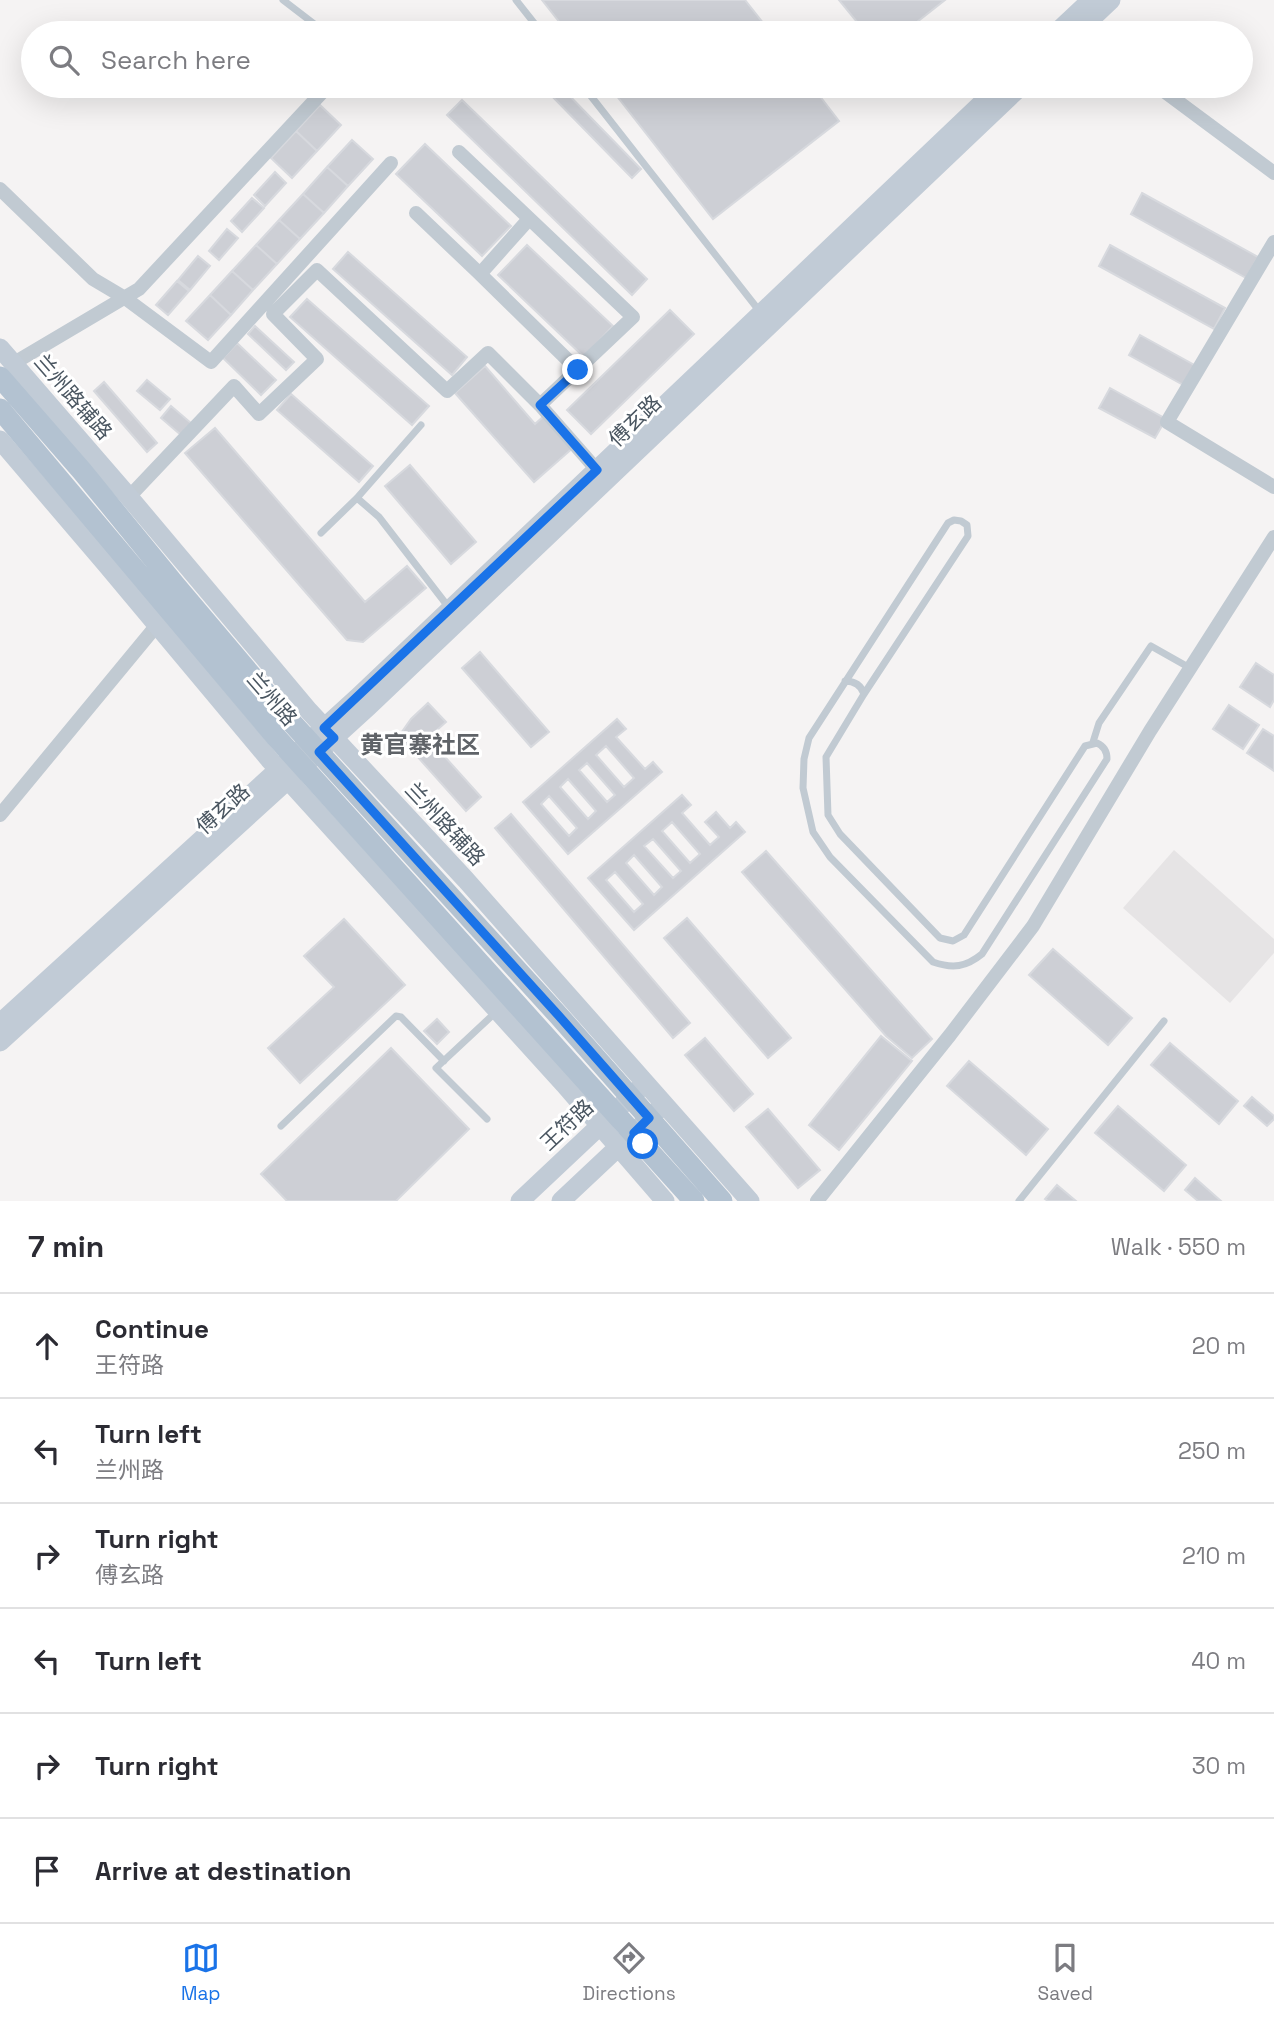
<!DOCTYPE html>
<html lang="en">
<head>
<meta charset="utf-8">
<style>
  body { margin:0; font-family:"Space Grotesk","Noto Sans SC",sans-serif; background:#f7f7f7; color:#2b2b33 }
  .stop { position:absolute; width:21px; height:21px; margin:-16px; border:5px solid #1a73e8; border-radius:50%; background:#fff }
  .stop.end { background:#1a73e8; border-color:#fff; box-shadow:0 2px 7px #0008 }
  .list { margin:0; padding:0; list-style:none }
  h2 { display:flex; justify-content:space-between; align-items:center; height:91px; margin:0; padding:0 28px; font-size:30px }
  h2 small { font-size:23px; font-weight:400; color:#7c7c81 }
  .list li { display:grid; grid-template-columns:46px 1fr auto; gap:21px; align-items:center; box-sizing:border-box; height:105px; padding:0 28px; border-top:2px solid #e1e1e2 }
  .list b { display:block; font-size:26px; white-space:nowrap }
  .list p { margin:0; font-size:23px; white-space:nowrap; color:#7c7c81 }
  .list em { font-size:23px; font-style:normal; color:#7c7c81 }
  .icon { flex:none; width:38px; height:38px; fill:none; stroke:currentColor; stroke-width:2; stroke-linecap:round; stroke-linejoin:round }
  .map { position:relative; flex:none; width:1274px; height:1201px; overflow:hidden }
  .search { position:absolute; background:#fff; box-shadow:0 7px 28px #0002; left:21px; right:21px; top:21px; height:77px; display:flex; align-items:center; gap:18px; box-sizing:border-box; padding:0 24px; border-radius:38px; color:#7c7c81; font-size:26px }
  .sheet { height:721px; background:#fff }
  nav { display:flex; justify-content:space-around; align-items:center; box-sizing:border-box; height:98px; border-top:2px solid #e1e1e2; background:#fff; font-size:19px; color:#7c7c81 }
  nav a { display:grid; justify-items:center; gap:4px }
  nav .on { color:#1a73e8 }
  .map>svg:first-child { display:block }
  .education { fill:#e6e4e5 }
  .building { fill:#cdcfd5; stroke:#d7d9de; stroke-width:2; fill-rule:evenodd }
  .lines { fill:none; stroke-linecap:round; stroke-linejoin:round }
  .lane { stroke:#c1cad2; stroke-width:7 }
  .street { stroke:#c1cad2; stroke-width:14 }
  .secondary { stroke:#c1cbd6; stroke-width:19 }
  .primary { stroke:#b3c2d1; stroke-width:21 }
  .route { stroke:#1a73e8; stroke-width:9 }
  .labels { text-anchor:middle; stroke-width:6; stroke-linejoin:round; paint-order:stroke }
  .street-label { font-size:21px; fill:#4a5661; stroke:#fff }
  .quarter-label { font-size:24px; font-weight:bold; fill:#5f6368; stroke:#fff }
</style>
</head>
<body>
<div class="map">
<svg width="1274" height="1201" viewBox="0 0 1274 1201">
  <rect width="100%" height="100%" fill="#f5f3f3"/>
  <!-- education -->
  <path class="education" d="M1174,850L1274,939V953L1230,1003L1123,908Z"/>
  <!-- building -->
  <path class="building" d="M542,0H745L771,33H568Z
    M839,0H945L903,33H866Z
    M542,86H560L641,169L632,178Z
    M609,86H812L839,121L713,219Z
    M462,100L647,279L632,295L447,115Z
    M320,105L341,125L317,151L296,131Z
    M296,131L317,151L292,178L271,158Z
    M352,140L373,159L348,186L327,167Z
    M425,144L511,226L482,256L396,174Z
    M327,167L348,186L324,213L303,194Z
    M275,172L286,183L265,206L254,195Z
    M1142,193L1258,257L1246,278L1131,214Z
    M303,194L324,213L300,239L279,220Z
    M252,198L264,208L242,232L231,221Z
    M279,220L300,239L277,264L256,245Z
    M227,229L238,238L219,260L209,251Z
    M256,245L277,264L253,290L232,271Z
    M527,245L613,326L584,357L498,275Z
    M1110,245L1225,308L1214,329L1099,266Z
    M348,252L467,357L452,375L333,269Z
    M198,256L210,266L190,290L178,280Z
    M232,271L253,290L231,315L210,295Z
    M177,281L189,291L168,315L156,305Z
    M210,295L231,315L208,340L186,321Z
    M307,299L429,406L412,425L290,317Z
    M670,310L694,334L591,434L567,410Z
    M255,326L294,362L286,370L248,334Z
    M1140,335L1196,366L1185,386L1129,355Z
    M237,343L276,380L261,395L223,358Z
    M485,366L535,424L545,415L574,447L534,482L455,393Z
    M147,380L170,399L160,410L137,391Z
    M104,382L157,443L147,452L94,391Z
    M1110,388L1166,419L1155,438L1099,408Z
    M291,394L373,466L359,482L277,410Z
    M171,406L191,423L181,435L161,418Z
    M215,428L365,602L407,566L426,588L363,642L347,640L185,453Z
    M410,465L476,542L451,564L385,486Z
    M480,652L549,732L531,747L462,668Z
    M1256,663L1274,675V700L1270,707L1240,687Z
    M428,703L446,722L428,738L481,797L466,811L399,736L411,719Z
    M1229,705L1259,725L1243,749L1213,729Z
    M617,719L626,729L616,737L645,769L653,762L662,772L568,854L523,802ZM606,746L634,778L624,787L596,755ZM587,763L615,795L607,802L579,770ZM568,779L596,811L588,819L560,787ZM549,796L577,828L569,836L541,804Z
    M1263,729L1274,736V771L1247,753Z
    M682,795L691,805L682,813L710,845L719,837L705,822L716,812L730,828L736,822L745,832L634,930L588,878ZM672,822L700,854L690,863L662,831ZM653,839L681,871L673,878L644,846ZM634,855L662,887L654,895L626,863ZM615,872L643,904L634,912L606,880Z
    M511,814L690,1023L673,1038L495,828Z
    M766,851L932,1039L912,1058L886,1036L742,872Z
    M687,918L791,1038L768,1058L664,938Z
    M344,919L405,985L300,1083L268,1048L334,987L304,956Z
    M1053,949L1132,1018L1108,1045L1029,975Z
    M437,1019L449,1032L437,1044L424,1031Z
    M881,1036L912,1061L839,1150L809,1125Z
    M705,1038L753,1094L734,1111L685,1055Z
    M1170,1043L1238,1101L1219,1124L1151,1065Z
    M391,1048L469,1129L396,1201H287L261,1174Z
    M969,1061L1048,1129L1026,1155L947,1086Z
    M1252,1097L1274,1116V1119L1267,1126L1244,1106Z
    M1118,1106L1186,1165L1164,1191L1095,1133Z
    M768,1109L820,1170L798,1188L746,1127Z
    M1195,1178L1221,1201H1198L1185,1190Z
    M1057,1185L1076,1201H1048L1045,1199Z"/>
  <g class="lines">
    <!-- lane -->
    <path class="lane" d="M283,0L326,33
      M516,0L542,33
      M583,86L761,313
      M357,498L379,517L450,609
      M954,520L961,521L967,525L968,536L864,694L826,757L828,815L840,834L940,938L953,941L964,935L1085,746L1097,743C1104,746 1107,751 1107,759L982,954C966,967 953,969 933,962L830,857L813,832L803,788L804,759L809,738L948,523Z
      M321,533L357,498L421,425
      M845,681C855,681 861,685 864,694
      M1093,742L1099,723L1151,646L1190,668
      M487,1119L436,1068L496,1012
      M281,1126L396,1016L401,1017L444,1061
      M1019,1201L1164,1021"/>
    <!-- street -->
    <path class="street" d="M1157,86L1274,173
      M459,152L633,317L540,405
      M0,189L93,279L125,298L211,362L391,163
      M416,213L480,274
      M529,219L480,274L578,370
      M1274,242L1167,422L1274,487
      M14,363L139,289L328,86
      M129,497L234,386L259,414L317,359L273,314L317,270L447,391L488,353L540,405L597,470
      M0,815L157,625
      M817,1201L950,1035L1033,926L1150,731L1274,537"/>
    <!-- secondary -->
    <path class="secondary" d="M1056,33L1091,0
      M1076,33L1111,0
      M0,348L129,497L309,711L466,880L750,1201
      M0,440L106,564L269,759L564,1084L665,1201
      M0,1023L359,696L1000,86
      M0,1042L368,707L1021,86
      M520,1201L641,1087
      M561,1201L661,1107"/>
    <!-- primary -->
    <path class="primary" d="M0,377L82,471L175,585L284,714L559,1016L722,1201
      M0,409L276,737L694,1201"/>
  </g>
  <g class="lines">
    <!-- route -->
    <path class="route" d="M578,370L540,405L597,470L324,728L334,738L319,752L559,1016L649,1118L634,1133L643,1144"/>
  </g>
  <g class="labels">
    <!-- street labels -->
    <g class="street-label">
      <text transform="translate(73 397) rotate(49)" y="7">兰州路辅路</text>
      <text transform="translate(635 421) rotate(-44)" y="7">傅玄路</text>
      <text transform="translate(272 699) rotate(49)" y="7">兰州路</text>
      <text transform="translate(223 809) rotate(-42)" y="7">傅玄路</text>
      <text transform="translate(445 824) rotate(47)" y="7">兰州路辅路</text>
      <text transform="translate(567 1125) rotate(-43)" y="7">王符路</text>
    </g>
    <!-- quarter labels -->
    <g class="quarter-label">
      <text x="420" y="753">黄官寨社区</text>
    </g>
  </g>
</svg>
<div class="stop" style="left:643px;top:1144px"></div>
<div class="stop end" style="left:578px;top:370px"></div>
<div class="search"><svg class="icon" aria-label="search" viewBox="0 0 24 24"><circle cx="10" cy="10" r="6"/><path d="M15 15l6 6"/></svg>Search here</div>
</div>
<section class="sheet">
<h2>7 min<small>Walk · 550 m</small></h2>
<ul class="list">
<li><svg class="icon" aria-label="ahead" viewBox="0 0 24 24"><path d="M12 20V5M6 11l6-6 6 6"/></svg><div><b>Continue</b><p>王符路</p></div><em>20 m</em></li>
<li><svg class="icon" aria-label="left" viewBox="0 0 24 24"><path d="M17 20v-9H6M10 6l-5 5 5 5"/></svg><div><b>Turn left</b><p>兰州路</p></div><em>250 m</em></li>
<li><svg class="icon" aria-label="right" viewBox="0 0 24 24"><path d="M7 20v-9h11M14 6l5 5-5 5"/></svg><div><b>Turn right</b><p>傅玄路</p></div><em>210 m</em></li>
<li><svg class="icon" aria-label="left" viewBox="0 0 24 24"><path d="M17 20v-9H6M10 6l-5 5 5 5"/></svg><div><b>Turn left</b></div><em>40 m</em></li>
<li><svg class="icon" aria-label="right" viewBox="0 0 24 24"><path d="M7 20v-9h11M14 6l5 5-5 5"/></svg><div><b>Turn right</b></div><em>30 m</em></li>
<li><svg class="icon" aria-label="arrive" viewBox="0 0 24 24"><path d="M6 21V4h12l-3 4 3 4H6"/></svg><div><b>Arrive at destination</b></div></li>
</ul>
</section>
<nav>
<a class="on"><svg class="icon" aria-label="map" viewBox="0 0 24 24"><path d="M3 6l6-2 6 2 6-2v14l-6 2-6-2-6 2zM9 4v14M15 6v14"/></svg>Map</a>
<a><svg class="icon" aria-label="directions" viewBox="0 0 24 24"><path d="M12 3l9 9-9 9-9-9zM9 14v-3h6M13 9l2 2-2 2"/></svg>Directions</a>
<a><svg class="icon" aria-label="saved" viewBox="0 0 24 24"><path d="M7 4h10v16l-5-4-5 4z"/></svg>Saved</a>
</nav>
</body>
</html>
